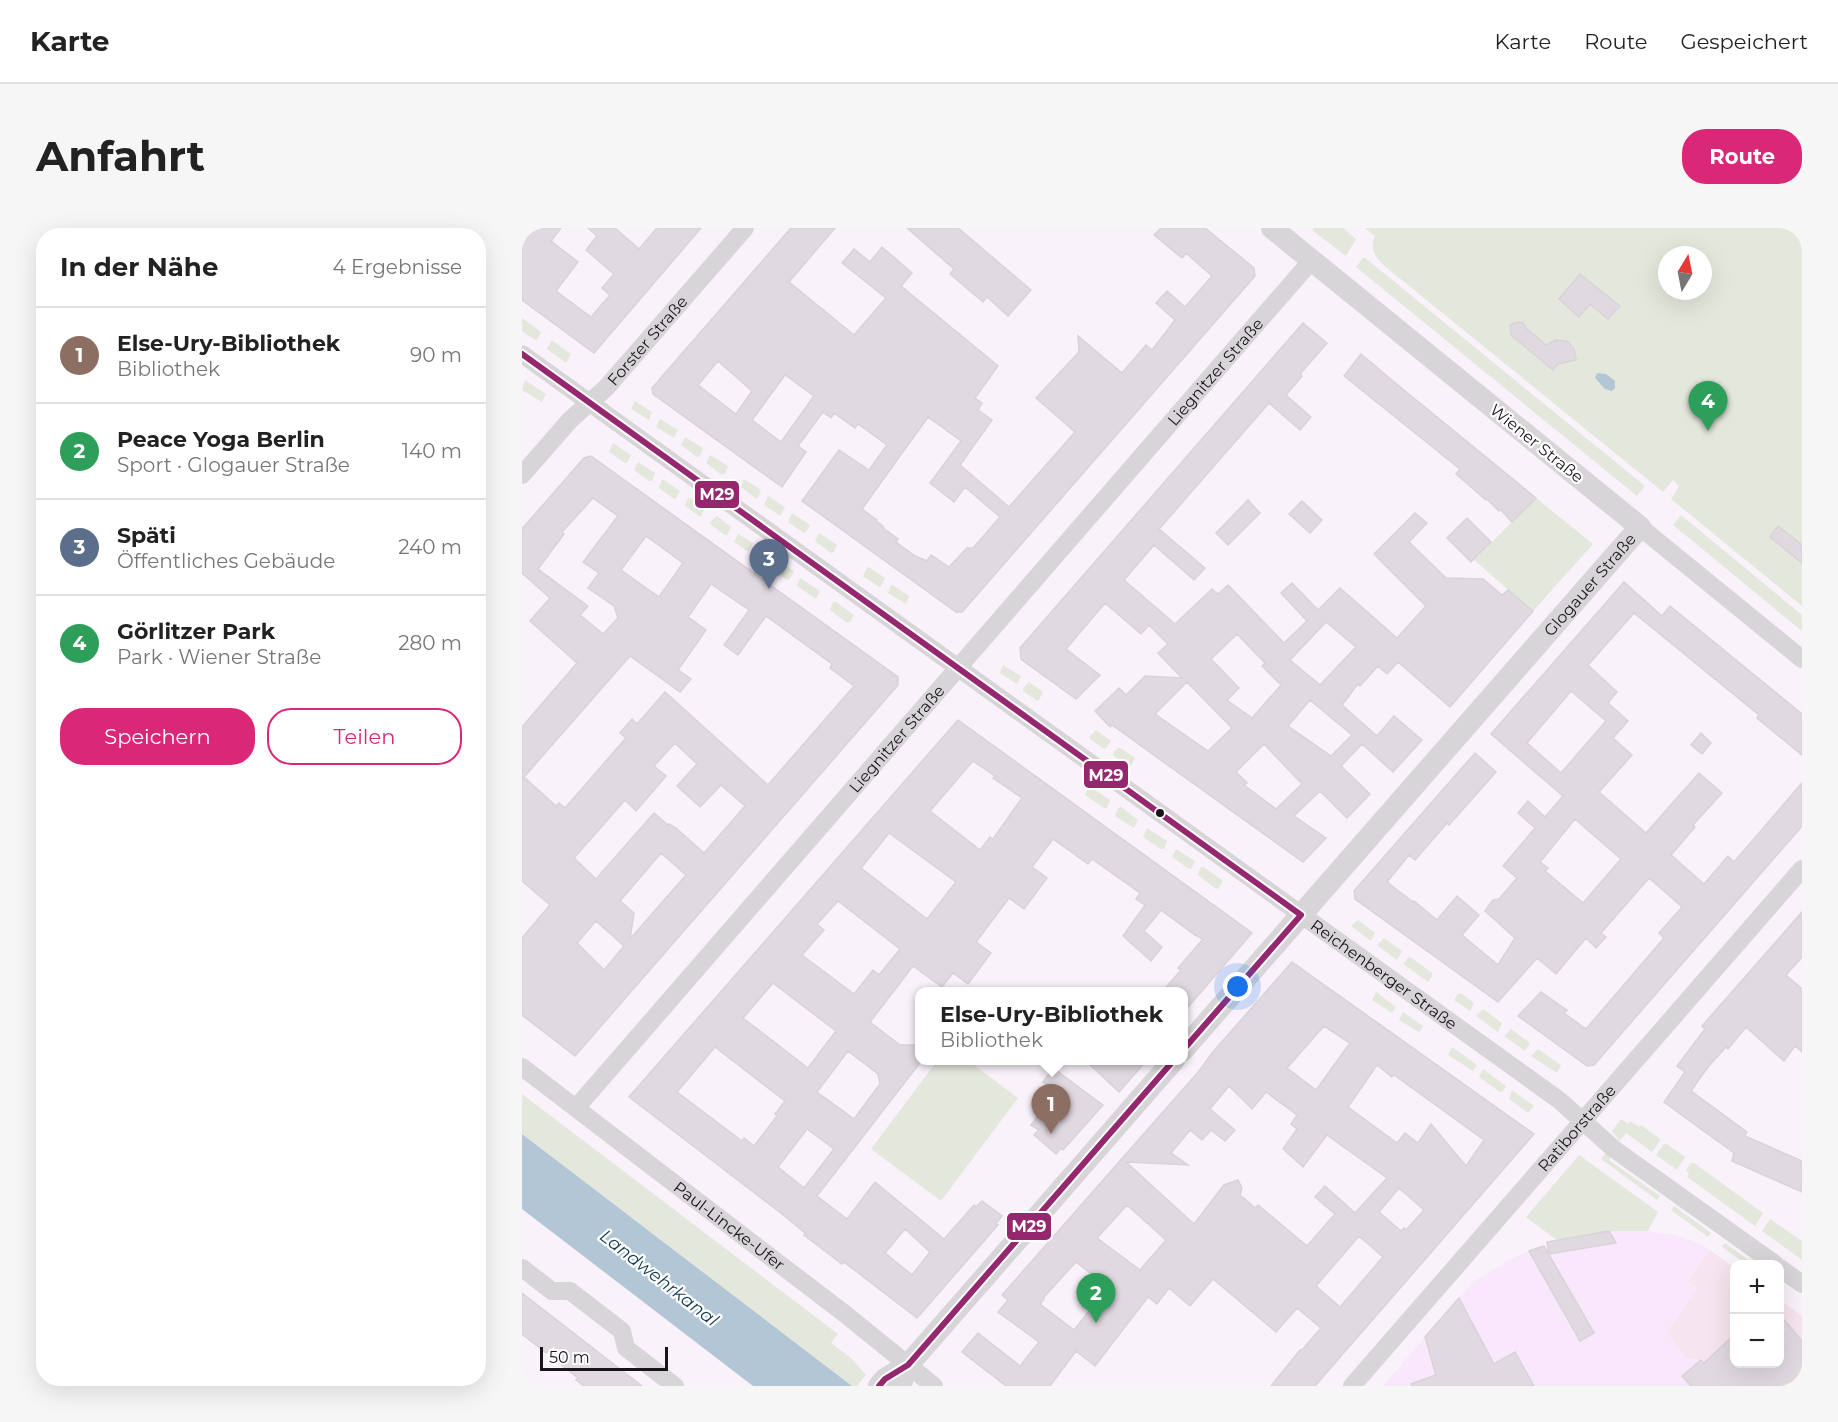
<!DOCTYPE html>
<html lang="de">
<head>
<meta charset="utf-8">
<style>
  body { margin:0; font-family:Montserrat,sans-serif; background:#f6f6f6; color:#222 }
  .controls { position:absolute; right:18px; bottom:18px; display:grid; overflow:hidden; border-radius:12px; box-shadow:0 6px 24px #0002 }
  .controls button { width:54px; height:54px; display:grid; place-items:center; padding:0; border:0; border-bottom:2px solid #e0e0e0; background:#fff; color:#222; font:30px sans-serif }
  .compass { position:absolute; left:1136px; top:18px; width:54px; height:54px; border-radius:50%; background:#fff; box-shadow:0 6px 24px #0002; rotate:10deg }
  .scale { position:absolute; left:18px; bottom:15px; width:128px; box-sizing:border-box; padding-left:6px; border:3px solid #1a131b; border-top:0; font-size:16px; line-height:21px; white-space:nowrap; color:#1a131b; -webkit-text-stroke:4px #fff; paint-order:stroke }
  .you { position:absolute; left:716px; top:759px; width:21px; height:21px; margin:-15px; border:4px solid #fff; border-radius:50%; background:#1a73e8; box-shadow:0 0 0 9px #1a73e833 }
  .badge { display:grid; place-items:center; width:39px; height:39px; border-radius:50%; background:#db2777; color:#fff; font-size:20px; font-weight:700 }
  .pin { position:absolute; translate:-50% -50px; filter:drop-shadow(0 2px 3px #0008) }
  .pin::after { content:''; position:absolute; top:32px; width:21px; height:18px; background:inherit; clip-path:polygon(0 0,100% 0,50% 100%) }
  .popup { position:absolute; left:393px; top:759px; width:273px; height:78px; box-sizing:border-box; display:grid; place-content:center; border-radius:12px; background:#fff; filter:drop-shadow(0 2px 4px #0005); font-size:20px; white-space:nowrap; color:#767676 }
  .popup b { font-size:22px; color:#222 }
  .popup::after { content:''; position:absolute; left:50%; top:100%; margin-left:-12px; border:12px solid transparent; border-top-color:#fff }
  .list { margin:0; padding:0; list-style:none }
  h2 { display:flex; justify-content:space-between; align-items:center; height:78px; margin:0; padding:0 24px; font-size:26px }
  h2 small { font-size:20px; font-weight:400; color:#767676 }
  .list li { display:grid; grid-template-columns:39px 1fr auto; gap:18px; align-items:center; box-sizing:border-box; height:96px; padding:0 24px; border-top:2px solid #e0e0e0 }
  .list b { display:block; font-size:22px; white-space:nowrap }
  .list p { margin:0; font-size:20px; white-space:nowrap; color:#767676 }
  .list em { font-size:20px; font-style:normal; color:#767676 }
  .actions { display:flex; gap:12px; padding:18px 24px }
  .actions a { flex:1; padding:14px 0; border:2px solid #db2777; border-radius:24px; text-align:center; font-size:21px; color:#db2777 }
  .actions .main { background:#db2777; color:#fff }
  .map { position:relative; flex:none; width:1280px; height:1158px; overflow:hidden; border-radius:24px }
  header { display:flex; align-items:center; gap:36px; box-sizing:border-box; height:84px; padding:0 30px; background:#fff; border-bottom:2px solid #e0e0e0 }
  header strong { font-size:28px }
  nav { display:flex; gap:33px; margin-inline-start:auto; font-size:21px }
  .intro { display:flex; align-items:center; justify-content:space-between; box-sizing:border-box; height:144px; padding:0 36px }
  h1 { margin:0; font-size:42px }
  .button { padding:15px 27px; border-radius:24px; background:#db2777; color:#fff; font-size:21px; font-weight:700 }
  main { display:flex; gap:36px; padding:0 36px }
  aside { flex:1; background:#fff; border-radius:24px; box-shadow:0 6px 24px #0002 }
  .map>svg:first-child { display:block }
  .built { fill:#f9e7fc }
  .education { fill:#f6e5ee }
  .green { fill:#e4e7dc; fill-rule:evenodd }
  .water { fill:#b2c6d6 }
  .building { fill:#e1d9e0; stroke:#dad2d9; stroke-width:1.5; fill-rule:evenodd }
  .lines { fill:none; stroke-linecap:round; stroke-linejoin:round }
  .minor { stroke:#d7d5d7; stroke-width:18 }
  .tertiary { stroke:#d7d5d7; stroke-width:22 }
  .bus-1-casing { stroke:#fff; stroke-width:10 }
  .bus-1 { stroke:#95276e; stroke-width:6 }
  .bus-dot { fill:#1a131b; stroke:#fff; stroke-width:2 }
  .labels { text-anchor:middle; stroke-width:4.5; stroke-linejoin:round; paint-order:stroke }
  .street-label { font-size:16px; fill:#1a131b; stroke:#fff }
  .water-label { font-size:18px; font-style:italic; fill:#113b50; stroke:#fff }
  .line-badge { stroke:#fff; stroke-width:2 }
  .badge-label { font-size:16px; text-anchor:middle; font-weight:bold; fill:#fff }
</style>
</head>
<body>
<header>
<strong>Karte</strong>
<nav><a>Karte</a><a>Route</a><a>Gespeichert</a></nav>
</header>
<div class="intro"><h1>Anfahrt</h1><a class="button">Route</a></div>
<main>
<aside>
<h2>In der Nähe<small>4 Ergebnisse</small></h2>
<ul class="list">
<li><span class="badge" style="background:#8d6e63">1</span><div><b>Else-Ury-Bibliothek</b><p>Bibliothek</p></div><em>90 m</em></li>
<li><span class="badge" style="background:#2e9e5b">2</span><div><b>Peace Yoga Berlin</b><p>Sport · Glogauer Straße</p></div><em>140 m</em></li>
<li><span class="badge" style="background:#5c6f8a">3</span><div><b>Späti</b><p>Öffentliches Gebäude</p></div><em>240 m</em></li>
<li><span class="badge" style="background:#2e9e5b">4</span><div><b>Görlitzer Park</b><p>Park · Wiener Straße</p></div><em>280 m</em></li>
</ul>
<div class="actions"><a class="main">Speichern</a><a>Teilen</a></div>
</aside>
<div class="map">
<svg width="1280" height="1158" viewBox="0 0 1280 1158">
  <rect width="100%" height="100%" fill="#f9f2fa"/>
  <!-- built -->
  <path class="built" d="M1087,1003H1126L1154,1007L1177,1015L1188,1022L1166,1053L1177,1061L1179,1132L1202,1158H861L946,1060L957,1050L989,1031L1007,1023L1049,1010Z"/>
  <!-- education -->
  <path class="education" d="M1188,1022L1212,1040V1136H1258V1072L1280,1088V1158H1202L1179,1132L1164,1130L1145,1104L1176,1061L1166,1053Z"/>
  <!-- green -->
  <path class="green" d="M792,0H821L834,11L824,28L790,2Z
    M843,0H1280V378L1149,271L1157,258L1151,252L1141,264L865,40C855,31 846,22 853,8ZM1145,27H1181V63H1145Z
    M842,29L1123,258L1115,268L834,39Z
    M0,90L19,104L15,112H13L0,103Z
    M29,113H31L49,126L45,134H43L25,121Z
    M3,152L24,166L20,174L0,162Z
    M113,173L130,184L127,192L109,181Z
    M138,191L156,202L152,210L134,199Z
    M163,209L181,220L178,228L175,229L159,217Z
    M91,215L109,227L105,235H103L87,224Z
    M188,227L206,238L203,246L200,247L184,235Z
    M116,234L133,245L130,253H127L112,242Z
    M140,251L158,263L154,270L152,271L137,260Z
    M222,251L239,262L236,270H233L219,259Z
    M246,268L263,279L259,287H257L242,277Z
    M166,270H169L183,280L179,288H177L163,278Z
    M1014,270L1071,316L1011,383L952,332Z
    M270,285L288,297L284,304L282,305L266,294Z
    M1159,287L1280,387V403L1151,297Z
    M195,288L209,299L205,307H203L189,297L188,294Z
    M297,305L315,317L312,324L309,325L293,313Z
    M216,306L231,315L227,323H225L212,314Z
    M251,330H253L272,343L268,351L265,352L247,339Z
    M347,339L363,350L359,358L357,359L341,348L345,340Z
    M278,350L298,363L294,371L275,358Z
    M369,357H371L387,368L384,376L366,365Z
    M311,374H314L332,387L328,394L325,395L308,382Z
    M481,437L499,448L495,456L478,445Z
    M507,454L521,464L517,472L515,473L501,463V460Z
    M574,502L589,513L584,520L582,521L568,511V508Z
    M597,519L613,530L609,538L607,539L592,528L591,525Z
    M567,558L588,572L585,580H582L563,567Z
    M599,579L616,592L612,600L593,588L596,580Z
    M625,600L645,613L642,621H639L621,609Z
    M654,621L673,633L669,641H667L650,629Z
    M679,639H682L701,653L697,660L694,661L676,647Z
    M836,692L853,705L849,713L829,698Z
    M862,710L880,723L875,732L855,717Z
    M888,729L910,745V748L906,754L881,736L886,730Z
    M854,764L874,779L870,785L850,772Z
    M939,765L952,775L948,783L932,772L936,766Z
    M961,781L980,795L976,804L954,788Z
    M881,784L901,798L897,804L877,792Z
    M989,801L1008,815L1003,823L982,808Z
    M930,819L955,837L951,843L926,827Z
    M1016,821L1039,837L1035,845L1009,828Z
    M415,833H447L496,870L419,973L349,921Z
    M961,841L984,858L980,864H978L957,849Z
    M990,862L1012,878L1006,885L987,871Z
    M0,866L316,1106L309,1115L329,1130L344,1147L335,1158H330L0,906Z
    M1099,891L1106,896L1108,893L1117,899L1119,897L1137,910L1138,913L1130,924L1104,905L1098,913L1090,903Z
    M1142,916H1145L1163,929L1155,942L1134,927Z
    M1085,923L1089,929L1087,932L1138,968L1135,972L1079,931Z
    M1057,927L1136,984L1126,1003H1087L1036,1013L1004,989Z
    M1169,935H1172L1241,985L1233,998L1165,949L1167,945L1164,942Z
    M1152,978L1189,1005L1186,1009L1149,982Z
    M1248,991L1280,1013V1032L1240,1003Z
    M1203,1015L1232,1036H1224L1200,1019Z"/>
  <!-- water -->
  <path class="water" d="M1075,145L1084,146L1093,153V160L1090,163L1083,161L1073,150Z
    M0,906L330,1158H231L0,981Z"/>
  <!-- building -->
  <path class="building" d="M0,0H39L29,13L56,34L34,63L69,89L88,67L80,60L92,46L64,22L75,8L66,0H93L117,21L135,0H179L72,125L0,72Z
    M269,0H313L267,54L332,107L364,70L320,35L332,21L348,34L360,19L390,45L379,58L476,138L453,170L460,175L456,182L470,192L438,237L487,279L553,204L514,170L557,124L556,108L600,145L624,117L630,122L653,92L634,75L645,63L663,79L690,48L664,25L660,30L632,7L639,0H683L732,40L733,48L440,384H434L280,273L317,222L347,242L365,217L336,196L333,200L312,185L309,190L301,184L276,218L284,224L260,259L131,166L130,160ZM196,133L230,163L214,186L176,157ZM263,147L292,168L259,214L230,192ZM406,189L439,213L408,255L432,274L443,259L478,289L451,320H445L427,339L409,327L405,333L393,328L374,314L376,311L360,299L361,298L354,293L355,292L340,281Z
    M385,0H436L509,62L486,88L465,69L461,74L428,46L432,41Z
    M1058,46L1098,78L1086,91L1068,76L1057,89L1037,71Z
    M995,94L1001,95L1005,101L1024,117L1034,112L1045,113L1052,121L1054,132L1036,136L1031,142L989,107L988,97Z
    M781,95L805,115L778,146L780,148L764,167L789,189L778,202L747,175L637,301L683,340L672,352L632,317L602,352L653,396L690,361L696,366L706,357L762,415L785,393L759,365L770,355L796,382L818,360L875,410L904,378L852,326L893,285L905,295L887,314L924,350L961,351L980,367L986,362L1011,383L928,479L876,434L865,446L856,438L838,458L836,456L820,477L855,508L872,488L900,512L871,544L840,516L819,538L848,566L825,590L798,563L772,588L804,610L781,634L590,497L588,499L573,483L597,460L604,467L623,448L660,450L636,425L646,416L627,397L619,406L583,375L544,421L578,447L554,471L499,431L498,420ZM804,394L834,419L798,457L768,432ZM715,406L743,435L740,438L759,457L730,490L705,472L717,460L689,431ZM665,454L710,500L686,523L633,486ZM788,472L830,507L809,528L766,498ZM742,516L780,556L754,581L722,557L725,555L714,544Z
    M839,126L877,158L1014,270L990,294L979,282L977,283L965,271L964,272L934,246L938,241L822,148Z
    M69,228L376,449V457L53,828L0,787V710L28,677L0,653V499L55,435L8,393L28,370L0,345V301L62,230ZM71,270L96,288L61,334L77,345L66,360L92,378L96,390L81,406L58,387L66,378L16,341L42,306L40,304ZM124,308L161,335L137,369L99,342ZM189,356L227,382L202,417L216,427L244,388L310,436L308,440L332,458L246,557L143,464L115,496L110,491L98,505L104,510L43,580L37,575L34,578L2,549L108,428L158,464L169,451L156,442L184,402L166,389ZM153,515L175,536L155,558L178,579L199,557L223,578L182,625L154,600L147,596L146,597L132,585L74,651L52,630L103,572L114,583L144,548L132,538ZM139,625L164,647L108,711L112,685L98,673ZM74,693L102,718L82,742L55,715Z
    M726,272L738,285L706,317L694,305Z
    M780,273L800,292L788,305L767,286Z
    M945,290L969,314L949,334L925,310Z
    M1256,298L1280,317V335L1248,309Z
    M1102,354L1140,388L1148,378L1280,486V527L1235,490L1237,487L1112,385L1066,437L1095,464L1086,475L1106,493L1091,510L1110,527L1077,564L1124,605L1177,545L1200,565L1171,597L1173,599L1149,627L1182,656L1206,628L1212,634L1280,555V598L1072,837L1065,838L996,788L1019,764L1045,782L1042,785L1064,801L1142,710L1137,705L1160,679L1127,650L1079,705L1084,709L1074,720L1064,710L1034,746L1015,730L976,774L833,671L832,663L953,525L974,544L927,597L925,595L893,632L887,627L865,654L891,674L892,673L915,692L935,668L957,687L940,707L976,737L993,710L963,683L971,672L977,671L995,650L981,638L1013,600L996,585L1006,573L1023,589L1041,568L969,506ZM1049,463L1084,493L1039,545L1005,515ZM1053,591L1099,631L1061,675L1023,643L1026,640L1018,634Z
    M436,492L730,705L661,785V764H640L659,742L656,740L681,711L673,707L639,682L622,703L640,719L629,733L601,708L623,677L614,671L618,665L570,631L566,636L531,611L510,639L525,650L502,681L487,670L454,714L469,725L446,756L431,745L420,759L391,738L348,794L378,817H397V836L295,968L325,991L353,954L422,1011L452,977L454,979L460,973L480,988L474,996L476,997L395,1090L322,1034L320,1036L282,1007L283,1005L255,982L107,869ZM451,533L473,548L471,550L500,570L471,611L468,609L458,622L408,583ZM367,605L434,654L405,691L339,640ZM316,673L378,721L357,747L351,742L332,766L280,727L302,702L295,696ZM251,755L314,803L286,840L221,790ZM193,819L263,873L253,886L255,888L232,918L222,910L220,913L155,864ZM326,823L356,846L358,856L332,891L295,864ZM285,901L312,921L282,960L256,939ZM383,1001L408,1024L390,1047L363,1025Z
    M1179,505L1189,515L1180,526L1169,517Z
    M1280,684V729L1264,747L1280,761V824L1273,818L1262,833L1224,799L1206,821L1204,819L1186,839L1169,863L1225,904L1223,908L1280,933V964L1210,933L1212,925L1142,874L1163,844L1155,838L1183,801L1180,798Z
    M770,734L1012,906L793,1158H749L778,1122H780L799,1100L775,1080L754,1104L691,1051L668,1078L647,1060L635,1076L626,1069L573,1138L554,1123L528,1158H484L440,1124L456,1105L498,1138L517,1114L476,1084L486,1072L480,1067L677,843L690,825ZM802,798L828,815L794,862L765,840ZM855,837L870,849L872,847L962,912L944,938L909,896L896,915L883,905L875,915L826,879ZM707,858L730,881L744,864L775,887L769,896L775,901L761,921L781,939L805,907L865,950L833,985L803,958L793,969L813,986L785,1018L736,977L733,980L718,967L720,960L716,952L702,957L672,996L604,934L666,937L649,925L668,902L680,912L689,902L703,913L713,902L688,881ZM877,960L902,982L884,1002L882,1000L879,1003L857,984ZM605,977L644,1012L618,1042L575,1010ZM837,1008L861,1029L818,1079L794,1058ZM554,1034L586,1059L552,1102L518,1076L522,1071L521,1070Z
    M563,832H625L597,864Z
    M531,840L581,877L541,922L539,920L534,926L512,907L517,902L509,897L534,864L521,854Z
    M1087,1003L1094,1015L1027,1026L1025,1014Z
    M1022,1018L1072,1105L1058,1113L1007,1023Z
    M0,1065L98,1141L120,1158H62L54,1152L56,1150L0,1106Z
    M937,1070L972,1136L993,1124L1012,1158H890L889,1156L914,1147L903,1109Z
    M1257,1086L1280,1113V1158H1169L1160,1148L1179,1132L1182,1135L1212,1107V1136H1257Z"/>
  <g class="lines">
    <!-- minor -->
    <g class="minor">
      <path id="s1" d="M0,126L1037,872L1092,921L1253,1036"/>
      <path id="s2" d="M0,247L48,192L84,160L223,0"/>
      <path d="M1118,299L1280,431"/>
      <path id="s3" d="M0,839L323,1086L412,1158"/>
      <path id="s4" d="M54,880L790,32"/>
      <path d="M0,1040L30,1063H48L100,1103L104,1120L153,1158"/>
      <path d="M1258,1040L1280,1056"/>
      <path id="s5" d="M830,1158L1280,641"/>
    </g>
    <!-- tertiary -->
    <g class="tertiary">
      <path id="s6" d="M661,822L1118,299L750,0"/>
      <path d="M357,1158L363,1151L386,1137"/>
      <path d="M378,1158L386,1137L652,832"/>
    </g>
    <!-- bus-1 casing -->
    <g class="bus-1-casing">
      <path id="bus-1" d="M0,126L779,687
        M661,822L779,687
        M357,1158L363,1151L386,1137L652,832"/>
    </g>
    <!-- bus-1 -->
    <use href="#bus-1" class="bus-1"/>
  </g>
  <!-- markers -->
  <circle class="bus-dot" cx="638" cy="585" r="5"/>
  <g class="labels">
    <!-- street labels -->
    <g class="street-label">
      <text dy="6" stroke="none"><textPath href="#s2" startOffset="184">Forster Straße</textPath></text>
      <text dy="6" stroke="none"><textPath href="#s4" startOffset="975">Liegnitzer Straße</textPath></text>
      <text transform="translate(1015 215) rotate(39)" y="6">Wiener Straße</text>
      <text dy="6" stroke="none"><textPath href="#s6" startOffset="618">Glogauer Straße</textPath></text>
      <text dy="6" stroke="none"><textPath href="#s4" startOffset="489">Liegnitzer Straße</textPath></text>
      <text dy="6" stroke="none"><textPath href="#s1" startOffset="1062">Reichenberger Straße</textPath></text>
      <text dy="6" stroke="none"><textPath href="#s5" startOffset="342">Ratiborstraße</textPath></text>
      <text dy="6" stroke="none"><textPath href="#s3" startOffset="261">Paul-Lincke-Ufer</textPath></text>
    </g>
    <!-- water labels -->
    <g class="water-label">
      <text transform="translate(137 1050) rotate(38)" y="6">Landwehrkanal</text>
    </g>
  </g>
  <g class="line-badge">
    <rect x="172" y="252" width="46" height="29" rx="6" fill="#95276e"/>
    <rect x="561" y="532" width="46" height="29" rx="6" fill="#95276e"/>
    <rect x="484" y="984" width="46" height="29" rx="6" fill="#95276e"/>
  </g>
  <g class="badge-label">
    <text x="195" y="272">M29</text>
    <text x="584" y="553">M29</text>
    <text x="507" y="1004">M29</text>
  </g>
</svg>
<div class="controls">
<button>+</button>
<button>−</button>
</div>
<svg class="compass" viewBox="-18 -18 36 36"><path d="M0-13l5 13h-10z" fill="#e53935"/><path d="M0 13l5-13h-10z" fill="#767676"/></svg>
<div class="scale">50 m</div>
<div class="you"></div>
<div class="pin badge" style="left:529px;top:906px;background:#8d6e63">1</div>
<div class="popup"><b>Else-Ury-Bibliothek</b>Bibliothek</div>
<div class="pin badge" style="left:574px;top:1095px;background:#2e9e5b">2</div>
<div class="pin badge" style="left:247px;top:361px;background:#5c6f8a">3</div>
<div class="pin badge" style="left:1186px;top:203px;background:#2e9e5b">4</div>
</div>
</main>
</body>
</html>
